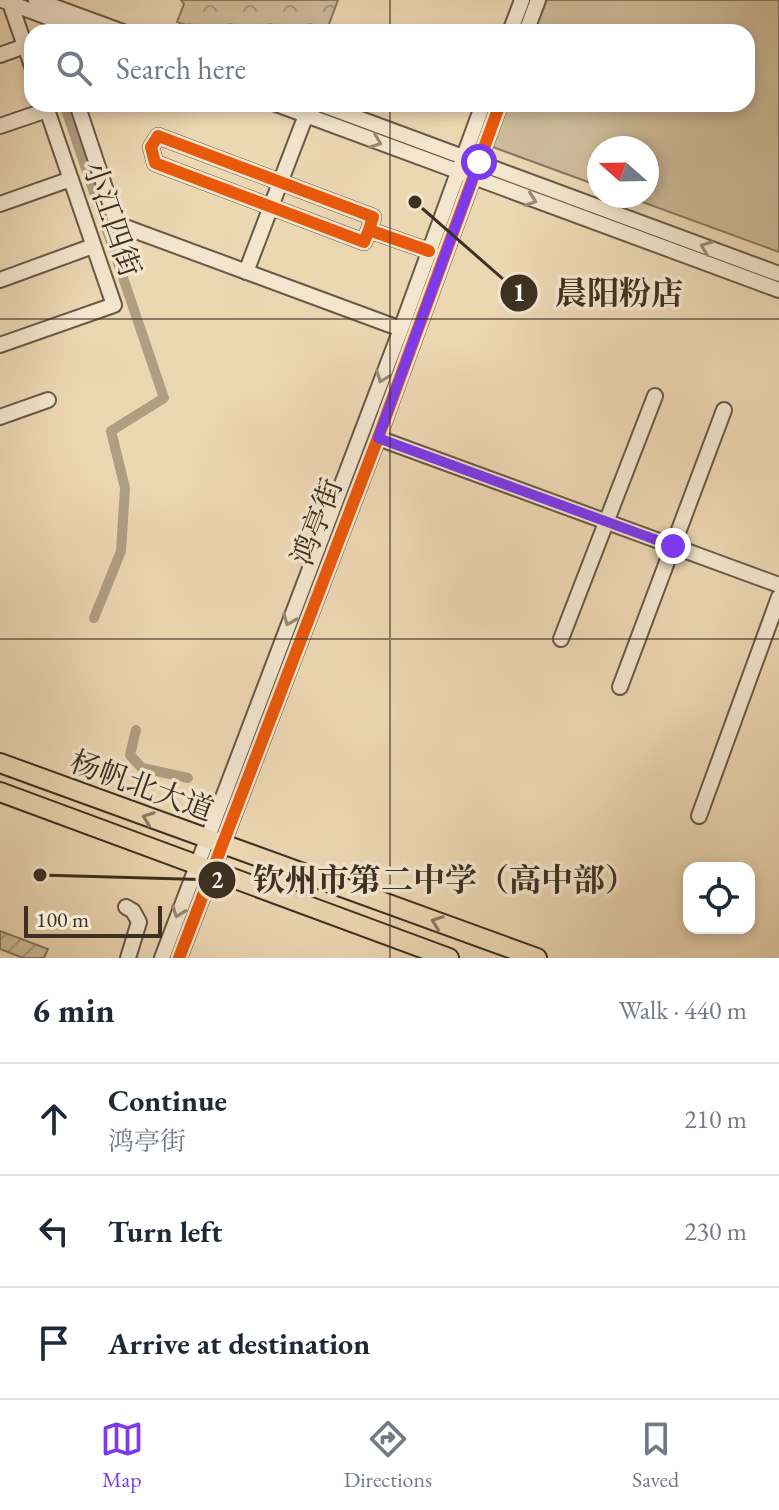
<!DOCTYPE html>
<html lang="en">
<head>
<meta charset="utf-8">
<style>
  body { margin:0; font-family:"EB Garamond","Noto Serif SC",serif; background:#f2f2f3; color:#1f2937 }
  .controls { position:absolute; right:24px; bottom:24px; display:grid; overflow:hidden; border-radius:16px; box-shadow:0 4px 12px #0003 }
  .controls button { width:72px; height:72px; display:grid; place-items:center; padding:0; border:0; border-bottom:2px solid #e0e1e3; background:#fff; color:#1f2937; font:40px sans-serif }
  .compass { position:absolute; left:587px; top:136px; width:72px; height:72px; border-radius:50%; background:#fff; box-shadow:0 4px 12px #0003; rotate:290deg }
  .scale { position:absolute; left:24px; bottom:20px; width:138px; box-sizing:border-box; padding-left:8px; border:4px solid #3d3021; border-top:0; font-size:22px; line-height:28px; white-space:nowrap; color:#3d3021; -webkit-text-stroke:6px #f3e5ce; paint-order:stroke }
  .stop { position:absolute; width:24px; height:24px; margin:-18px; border:6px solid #7c3aed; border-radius:50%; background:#fff }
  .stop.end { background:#7c3aed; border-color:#fff; box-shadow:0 2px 8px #0008 }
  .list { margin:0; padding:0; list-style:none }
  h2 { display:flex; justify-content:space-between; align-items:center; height:104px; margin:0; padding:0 32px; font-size:34px }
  h2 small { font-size:26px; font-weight:400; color:#747a83 }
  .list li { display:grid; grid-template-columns:52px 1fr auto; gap:24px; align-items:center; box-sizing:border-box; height:112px; padding:0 32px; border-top:2px solid #e0e1e3 }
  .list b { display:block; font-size:30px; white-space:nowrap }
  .list p { margin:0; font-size:26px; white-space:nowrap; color:#747a83 }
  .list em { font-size:26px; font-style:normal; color:#747a83 }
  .icon { flex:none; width:44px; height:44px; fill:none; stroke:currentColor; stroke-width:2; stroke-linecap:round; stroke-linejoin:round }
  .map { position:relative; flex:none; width:779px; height:958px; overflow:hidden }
  .search { position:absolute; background:#fff; box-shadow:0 4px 12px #0003; left:24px; right:24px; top:24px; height:88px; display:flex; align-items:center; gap:20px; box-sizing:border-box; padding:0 28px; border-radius:24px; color:#747a83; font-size:30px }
  .sheet { height:440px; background:#fff }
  nav { display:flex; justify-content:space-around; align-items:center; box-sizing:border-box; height:112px; border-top:2px solid #e0e1e3; background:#fff; font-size:22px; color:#747a83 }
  nav a { display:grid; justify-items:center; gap:4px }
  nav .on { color:#7c3aed }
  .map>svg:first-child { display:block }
  .park { fill:url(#park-crowns); stroke:#86765e; stroke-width:2 }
  .garden { fill:url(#garden-furrows); stroke:#86765e; stroke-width:2 }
  .pitch { fill:#cebb9a; stroke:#86765e; stroke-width:2 }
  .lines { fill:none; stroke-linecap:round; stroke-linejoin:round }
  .canal { stroke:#b09e81; stroke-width:10 }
  .minor-casing { stroke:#695a46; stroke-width:18 }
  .major-casing { stroke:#3d3021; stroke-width:22 }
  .minor { stroke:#f3e5ce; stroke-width:14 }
  .major { stroke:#ecd7b3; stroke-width:18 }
  .cycleway-casing { stroke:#f3e5ce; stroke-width:17 }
  .cycleway { stroke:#e8590c; stroke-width:12 }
  .oneway { stroke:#988a78 }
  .oneway2 { stroke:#8c7b63 }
  .route { stroke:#7c3aed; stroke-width:10 }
  .grid { fill:none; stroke:#3d3021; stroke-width:2; stroke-opacity:0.55 }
  .labels { text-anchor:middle; stroke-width:7; stroke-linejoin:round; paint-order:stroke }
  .street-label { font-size:30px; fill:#3d3021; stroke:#f3e5ce }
  .leader { fill:none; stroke:#3d3021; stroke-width:3 }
  .callout-dot { fill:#3d3021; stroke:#f3e5ce; stroke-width:3 }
  .mark-label { font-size:24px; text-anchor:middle; font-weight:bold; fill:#fff }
  .callout-label { font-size:32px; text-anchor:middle; font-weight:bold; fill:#3d3021; stroke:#f3e5ce; stroke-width:7; stroke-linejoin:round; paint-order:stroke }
</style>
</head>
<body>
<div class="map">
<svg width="779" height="958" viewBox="0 0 779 958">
  <defs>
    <pattern id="park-crowns" width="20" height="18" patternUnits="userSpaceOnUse" patternTransform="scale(2)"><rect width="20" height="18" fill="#cebb9a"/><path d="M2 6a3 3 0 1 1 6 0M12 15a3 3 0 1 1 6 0" fill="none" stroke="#a8987d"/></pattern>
    <pattern id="garden-furrows" width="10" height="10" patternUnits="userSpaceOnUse" patternTransform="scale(2)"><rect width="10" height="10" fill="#cebb9a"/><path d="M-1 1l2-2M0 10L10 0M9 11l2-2" fill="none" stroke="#a8987d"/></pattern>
  </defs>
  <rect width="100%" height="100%" fill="#ecd7b3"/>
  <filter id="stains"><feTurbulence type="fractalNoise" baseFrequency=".0025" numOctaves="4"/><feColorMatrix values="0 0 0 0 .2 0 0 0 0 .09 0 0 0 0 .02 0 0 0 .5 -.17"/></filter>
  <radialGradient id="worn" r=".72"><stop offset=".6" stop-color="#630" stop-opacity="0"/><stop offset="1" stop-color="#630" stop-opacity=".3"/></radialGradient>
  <!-- park -->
  <path class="park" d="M181,0H338L326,32H207L177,22L184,4Z"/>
  <!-- garden -->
  <path class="garden" d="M0,931L48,949L44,958H23L0,949Z"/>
  <!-- pitch -->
  <path class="pitch" d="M543,0H779V252L626,196H647V148H599V186L490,146L505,104H747V32H531Z"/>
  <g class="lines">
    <!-- canal -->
    <path class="canal" d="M64,104L164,398L111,431L125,488L121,551L94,618
      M136,730L130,755L142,768L188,778"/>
    <!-- minor casing -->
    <g class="minor-casing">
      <path id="minor" d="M2,0L87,32
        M36,0L123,32
        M10,3L32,66
        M510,32L522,0
        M526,32L538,0
        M0,55L25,46
        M77,104L117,224L401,329
        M276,104L779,290
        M320,104L779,274
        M0,126L47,110
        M0,204L71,179
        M369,230L364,242L155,163L151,147L158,136L373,217L369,230L429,251
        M246,272L306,115
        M0,280L93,246
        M0,345L114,305L45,104
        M0,417L48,400
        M378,438L779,585
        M561,639L655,396
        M620,687L724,410
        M699,816L779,597
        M126,907L133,911L139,922L128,958
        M162,958L401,329L483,104
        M179,958L378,438L500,104"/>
    </g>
    <!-- major casing -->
    <g class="major-casing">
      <path id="major" d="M0,763L537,958
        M0,792L449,958"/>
    </g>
    <!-- minor -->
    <use href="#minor" class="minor"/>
    <!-- major -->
    <use href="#major" class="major"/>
    <!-- cycleway casing -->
    <g class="cycleway-casing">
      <path id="cycleway" d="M369,230L364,242L155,163L151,147L158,136L373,217L369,230L429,251
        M179,958L378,438L500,104"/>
    </g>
    <!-- cycleway -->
    <use href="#cycleway" class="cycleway"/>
  </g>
  <!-- one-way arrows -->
  <defs><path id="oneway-chevron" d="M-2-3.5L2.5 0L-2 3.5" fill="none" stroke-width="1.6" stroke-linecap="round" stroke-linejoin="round" transform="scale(2)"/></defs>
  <g class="oneway">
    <use href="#oneway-chevron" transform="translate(376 142) rotate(21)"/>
    <use href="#oneway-chevron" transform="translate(531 200) rotate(20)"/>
    <use href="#oneway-chevron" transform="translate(706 247) rotate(-159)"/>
    <use href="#oneway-chevron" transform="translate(382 377) rotate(111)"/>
    <use href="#oneway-chevron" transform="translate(289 620) rotate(111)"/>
    <use href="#oneway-chevron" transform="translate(178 912) rotate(110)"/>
  </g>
  <g class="oneway2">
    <use href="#oneway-chevron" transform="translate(148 818) rotate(-160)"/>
    <use href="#oneway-chevron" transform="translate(437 922) rotate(-160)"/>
  </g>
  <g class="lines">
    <!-- route -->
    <path class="route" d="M479,162L378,438L673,546"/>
  </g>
  <!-- grid -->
  <path class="grid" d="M390,0V32M390,104V958M0,319H779M0,639H779"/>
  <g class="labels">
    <!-- street labels -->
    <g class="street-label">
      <text transform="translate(112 219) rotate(71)" y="10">小江四街</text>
      <text transform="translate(317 522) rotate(-69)" y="10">鸿亭街</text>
      <text transform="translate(142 786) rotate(20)" y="10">杨帆北大道</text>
    </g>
  </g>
  <!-- callouts -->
  <path class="leader" d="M415 202L519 293M40 875L217 880"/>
  <g class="callout-dot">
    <circle cx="415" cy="202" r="8"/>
    <circle cx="40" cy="875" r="8"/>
    <circle cx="519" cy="293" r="20"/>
    <circle cx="217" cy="880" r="20"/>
  </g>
  <g class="mark-label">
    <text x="519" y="301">1</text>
    <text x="217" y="888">2</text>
  </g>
  <g class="callout-label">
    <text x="619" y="304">晨阳粉店</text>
    <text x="445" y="891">钦州市第二中学（高中部）</text>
  </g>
  <rect width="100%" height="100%" filter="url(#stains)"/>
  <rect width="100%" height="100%" fill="url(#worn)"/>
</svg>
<div class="controls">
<button><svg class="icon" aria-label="locate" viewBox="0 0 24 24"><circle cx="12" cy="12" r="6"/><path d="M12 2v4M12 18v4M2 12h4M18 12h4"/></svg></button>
</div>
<svg class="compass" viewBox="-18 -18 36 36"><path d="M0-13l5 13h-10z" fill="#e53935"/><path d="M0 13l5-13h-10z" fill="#747a83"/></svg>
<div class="scale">100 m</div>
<div class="stop" style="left:479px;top:162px"></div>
<div class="stop end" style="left:673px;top:546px"></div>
<div class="search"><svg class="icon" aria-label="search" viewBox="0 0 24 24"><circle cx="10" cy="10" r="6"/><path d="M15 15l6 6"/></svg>Search here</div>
</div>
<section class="sheet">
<h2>6 min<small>Walk · 440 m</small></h2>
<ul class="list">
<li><svg class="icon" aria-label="ahead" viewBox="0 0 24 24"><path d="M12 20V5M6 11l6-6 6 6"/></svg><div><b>Continue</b><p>鸿亭街</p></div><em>210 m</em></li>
<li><svg class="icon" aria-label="left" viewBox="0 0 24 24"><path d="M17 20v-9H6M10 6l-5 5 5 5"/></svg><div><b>Turn left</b></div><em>230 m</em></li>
<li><svg class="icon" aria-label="arrive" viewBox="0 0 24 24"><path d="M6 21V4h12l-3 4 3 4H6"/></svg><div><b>Arrive at destination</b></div></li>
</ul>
</section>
<nav>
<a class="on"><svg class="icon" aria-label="map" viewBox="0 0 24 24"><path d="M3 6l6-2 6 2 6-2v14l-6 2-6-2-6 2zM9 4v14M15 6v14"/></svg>Map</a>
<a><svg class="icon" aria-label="directions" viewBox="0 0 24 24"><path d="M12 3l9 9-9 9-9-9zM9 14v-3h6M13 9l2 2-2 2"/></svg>Directions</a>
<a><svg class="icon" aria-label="saved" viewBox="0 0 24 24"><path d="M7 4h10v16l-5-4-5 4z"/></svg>Saved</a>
</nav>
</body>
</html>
